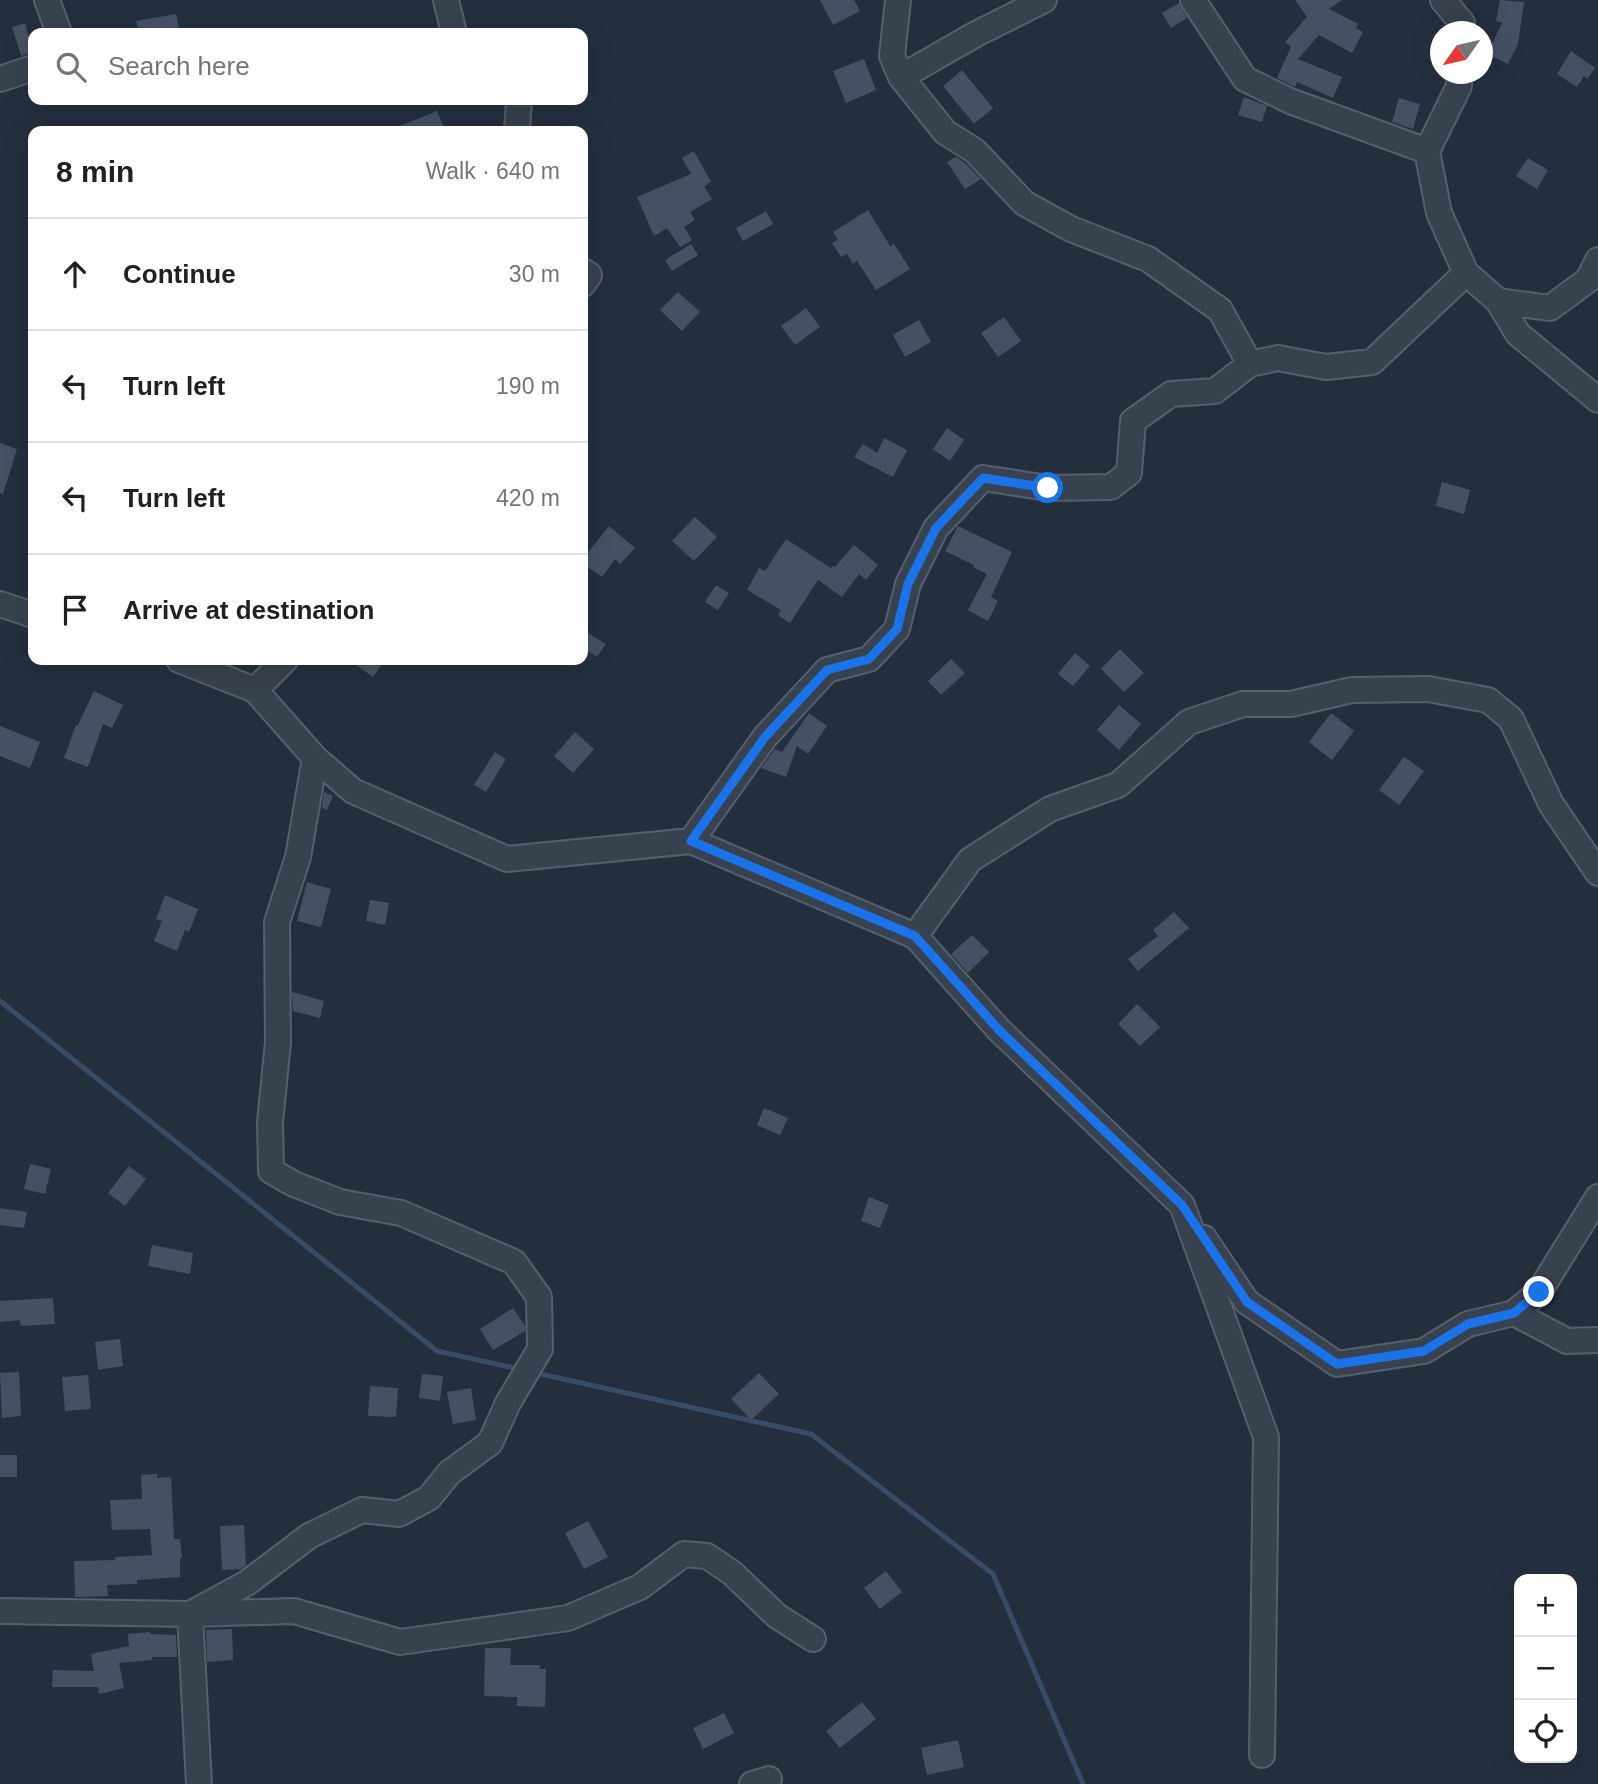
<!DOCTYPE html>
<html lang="en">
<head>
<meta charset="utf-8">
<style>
  body { margin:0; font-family:Arial,sans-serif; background:#f6f6f6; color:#202124 }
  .controls { position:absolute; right:21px; bottom:21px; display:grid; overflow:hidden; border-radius:14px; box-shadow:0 7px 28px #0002 }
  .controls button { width:63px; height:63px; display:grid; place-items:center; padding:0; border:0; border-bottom:2px solid #e0e0e0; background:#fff; color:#202124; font:35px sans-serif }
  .compass { position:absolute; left:1430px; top:21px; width:63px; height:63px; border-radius:50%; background:#fff; box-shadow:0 7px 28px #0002; rotate:236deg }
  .stop { position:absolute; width:21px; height:21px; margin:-16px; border:5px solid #1a73e8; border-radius:50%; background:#fff }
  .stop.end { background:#1a73e8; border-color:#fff; box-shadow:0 2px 7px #0008 }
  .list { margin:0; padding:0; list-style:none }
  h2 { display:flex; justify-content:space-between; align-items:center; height:91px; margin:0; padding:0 28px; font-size:30px }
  h2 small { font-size:23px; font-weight:400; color:#757577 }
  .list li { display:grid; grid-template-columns:46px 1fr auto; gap:21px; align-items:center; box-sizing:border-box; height:112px; padding:0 28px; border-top:2px solid #e0e0e0 }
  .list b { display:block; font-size:26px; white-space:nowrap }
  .list em { font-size:23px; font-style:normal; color:#757577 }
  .icon { flex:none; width:38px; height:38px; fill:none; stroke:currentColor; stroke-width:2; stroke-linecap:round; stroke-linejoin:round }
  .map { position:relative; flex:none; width:1598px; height:1784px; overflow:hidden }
  .search { position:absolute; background:#fff; box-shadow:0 7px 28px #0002; left:28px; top:28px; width:560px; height:77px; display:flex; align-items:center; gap:18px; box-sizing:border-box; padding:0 24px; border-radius:14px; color:#757577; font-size:26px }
  .panel { position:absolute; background:#fff; box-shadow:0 7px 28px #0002; left:28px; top:126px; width:560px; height:539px; border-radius:14px }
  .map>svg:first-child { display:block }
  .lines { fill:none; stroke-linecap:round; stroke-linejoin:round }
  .stream { stroke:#394c67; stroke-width:5 }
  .building { fill:#455162 }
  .minor-casing { stroke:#565f6c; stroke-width:28 }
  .minor { stroke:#38414e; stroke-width:24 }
  .route { stroke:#1a73e8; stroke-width:9 }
</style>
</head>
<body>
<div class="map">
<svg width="1598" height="1784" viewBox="0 0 1598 1784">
  <rect width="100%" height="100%" fill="#242f3e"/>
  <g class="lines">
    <!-- stream -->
    <path class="stream" d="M0,1001L437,1351L519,1369
      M536,1373L811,1434L993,1574L1083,1784"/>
  </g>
  <!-- building -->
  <path class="building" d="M820,0H854L860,11L833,25Z
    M1295,0H1342L1329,9L1358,24L1356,28L1363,32L1352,53L1319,35L1298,59L1342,77L1333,98L1297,82L1295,87L1277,78L1291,47L1285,42L1307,17Z
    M1500,0L1524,2L1518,44L1508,64L1487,54L1502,23L1496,21Z
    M1179,3L1187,18L1171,28L1162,13Z
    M176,14L180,33H139L136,21Z
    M25,23L33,52L21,56L12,27Z
    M1571,51L1595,68L1587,79L1584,76L1577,87L1557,74Z
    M864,59L876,90L846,103L833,71Z
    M962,70L993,108L974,124L943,86Z
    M1244,97L1267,106L1262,122L1238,115Z
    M1399,98L1420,104L1413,129L1392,122Z
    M437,111L445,131H387Z
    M694,151L711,182L704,186L712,199L690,212L695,220L684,227L692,240L680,247L667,228L654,236L637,197L691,174L682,158Z
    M956,157L965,163L981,179L965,189L947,162Z
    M1528,158L1548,170L1537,189L1516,176Z
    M868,210L890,246L894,244L910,269L876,290L857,261L853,264L847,254L841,257L832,243L838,240L833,232Z
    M766,211L773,224L743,241L736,228Z
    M691,244L698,255L672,271L665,260Z
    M678,292L700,312L682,331L660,310Z
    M806,308L820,327L795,345L781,326Z
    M1004,317L1021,341L998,357L981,333Z
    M919,320L931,342L905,357L893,335Z
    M947,428L964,440L950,461L933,449Z
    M884,438L907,450L893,477L854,457L863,444L877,453Z
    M0,443L17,449L3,494L0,493Z
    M1442,482L1470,490L1464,514L1436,506Z
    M695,517L717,537L694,561L672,541Z
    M609,526L635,548L620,564L615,559L602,577L583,564V559Z
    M958,526L1012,552L991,597L998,601L988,621L968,610L987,574L973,567L974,565L945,551Z
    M786,539L831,568L833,566L835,567L854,545L878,565L866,580L859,574L842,597L818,580L790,623L778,615L781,610L747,590L759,568L765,571Z
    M716,585L729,593L718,610L705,602Z
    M583,630L606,644L597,657L583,648Z
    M1120,649L1144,673L1124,692L1101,669Z
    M1075,653L1090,666L1073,686L1058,674Z
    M951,659L965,673L941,695L928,681Z
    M349,660H385L373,677Z
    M94,691L123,705L112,728L103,724L88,767L64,758L76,725H78Z
    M1119,705L1141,724L1119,750L1097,730Z
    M809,713L827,726L808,754L797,746L786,777L761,768L775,749L782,752Z
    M1331,713L1354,731L1332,760L1309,742Z
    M0,726L40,742L30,768L0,756Z
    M575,732L594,749L573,773L554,756Z
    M495,752L506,759L486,792L474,785Z
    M1404,757L1424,771L1399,805L1379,790Z
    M324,792L333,796L327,810L322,807Z
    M307,882L331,889L321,927L297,921Z
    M165,895L198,909L189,932L185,930L177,951L154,941L162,921L156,919Z
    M370,900L389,903L385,925L366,921Z
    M1174,912L1189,928L1138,971L1128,959L1158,936L1153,930Z
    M972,935L989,952L968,973L951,954Z
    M292,992L324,1001L320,1018L293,1011Z
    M1137,1004L1160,1027L1140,1046L1118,1024Z
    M764,1108L788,1118L780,1135L757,1125Z
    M30,1164L51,1169L45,1194L24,1189Z
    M129,1166L146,1179L125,1206L108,1193Z
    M869,1197L889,1205L880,1228L861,1221Z
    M0,1208L27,1212L24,1228L0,1225Z
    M152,1245L193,1253L190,1274L148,1266Z
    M53,1298L55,1324L21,1326L20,1320L0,1322V1301Z
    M513,1308L525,1326V1331L493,1350L480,1329Z
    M120,1339L123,1366L98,1370L95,1342Z
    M19,1372L21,1416L2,1418L0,1373Z
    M759,1373L779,1394L751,1420L731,1399Z
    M422,1374L443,1376L440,1401L419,1398Z
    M88,1375L91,1409L65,1411L62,1377Z
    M370,1386L398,1388L396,1417L368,1416Z
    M471,1388L476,1420L453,1424L447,1392Z
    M0,1455H17V1477H0Z
    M157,1474V1478L171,1477L174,1539H180L182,1558H180V1577L137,1580V1584L107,1585L108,1596L75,1597L74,1561L115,1560V1557L152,1555L150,1529L112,1530L110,1500L142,1499L141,1475Z
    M588,1521L608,1557L584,1569L565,1533Z
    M244,1525L246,1565L241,1569L222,1570L220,1526Z
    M886,1571L902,1592L880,1609L864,1588Z
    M232,1629L233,1660L207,1662L206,1630Z
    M150,1632V1634L176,1635L177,1657H152V1660L119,1663L124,1688L99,1694L98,1687H52L53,1670L94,1671L91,1654L129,1646L128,1634Z
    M485,1648H511L510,1665H540V1669H546L545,1707L517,1706V1697L484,1696Z
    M862,1702L876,1719L840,1748L826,1731Z
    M724,1713L734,1733L703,1749L693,1728Z
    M958,1740L964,1767L927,1775L921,1748Z"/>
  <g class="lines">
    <!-- minor casing -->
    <g class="minor-casing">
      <path id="minor" d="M47,0L59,33
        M446,0L454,33
        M898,0L892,56L901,77L945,132L975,151L1024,203L1071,229L1148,259L1220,310L1250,364
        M1193,0L1245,79L1290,101L1427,151
        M1443,0L1462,23V32
        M1459,74V86L1427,151L1439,213L1466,273
        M901,77L976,34L1044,0
        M0,79L33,68
        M517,131L519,100
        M583,271L589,275L583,284
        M1498,301L1518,334L1598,400
        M0,604L33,615
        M179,660L255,690L315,758L353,791L507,859L691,841L915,936L999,1030L1182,1205L1266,1437L1262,1755
        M255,690L285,660
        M315,758L298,857L277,922L278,1042L270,1122L271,1171L294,1184L340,1202L401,1213L514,1262L539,1297L540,1349L508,1403L490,1443L449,1473L429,1498L399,1514L362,1510L309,1536L247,1583L190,1614L294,1611L400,1642L568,1618L640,1587L684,1554L707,1556L732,1573L777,1616L813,1639
        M691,841L765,737L827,670L869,659L897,629L908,584L936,528L983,478L1048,488L1111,487L1129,473L1133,421L1171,394L1215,391L1250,364L1278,358L1326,367L1372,362L1466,273L1498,301L1550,308L1588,280L1598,260
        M915,936L970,860L1050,809L1118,785L1189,722L1243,704H1291L1352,690L1428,689L1488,700L1511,719L1551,804L1598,873
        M1204,1238L1247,1302L1337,1364L1424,1351L1468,1324L1514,1313L1567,1341L1598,1340
        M1514,1313L1539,1292L1598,1197
        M0,1611L190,1614L199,1784
        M752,1784L769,1779"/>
    </g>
    <!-- minor -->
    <use href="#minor" class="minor"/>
  </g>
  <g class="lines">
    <!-- route -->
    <path class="route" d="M1048,488L983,478L936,528L908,584L897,629L869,659L827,670L765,737L691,841L915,936L999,1030L1182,1205L1247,1302L1337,1364L1424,1351L1468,1324L1514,1313L1539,1292"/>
  </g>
</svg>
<div class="controls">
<button>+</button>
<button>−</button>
<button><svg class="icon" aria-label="locate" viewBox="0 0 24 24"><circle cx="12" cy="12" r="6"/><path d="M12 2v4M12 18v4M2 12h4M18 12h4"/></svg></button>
</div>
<svg class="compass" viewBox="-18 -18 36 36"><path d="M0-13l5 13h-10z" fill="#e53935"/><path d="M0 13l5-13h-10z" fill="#757577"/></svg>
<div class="stop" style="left:1048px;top:488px"></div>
<div class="stop end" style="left:1539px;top:1292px"></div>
<div class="search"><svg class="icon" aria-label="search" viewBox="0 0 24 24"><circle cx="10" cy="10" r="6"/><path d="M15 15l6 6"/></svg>Search here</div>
<section class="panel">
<h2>8 min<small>Walk · 640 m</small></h2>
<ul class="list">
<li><svg class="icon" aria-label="ahead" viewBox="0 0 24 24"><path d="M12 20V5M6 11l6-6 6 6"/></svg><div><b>Continue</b></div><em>30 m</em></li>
<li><svg class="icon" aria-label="left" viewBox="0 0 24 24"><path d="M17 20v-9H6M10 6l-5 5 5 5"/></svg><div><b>Turn left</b></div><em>190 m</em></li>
<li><svg class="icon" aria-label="left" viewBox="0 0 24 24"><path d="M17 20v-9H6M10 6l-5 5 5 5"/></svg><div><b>Turn left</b></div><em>420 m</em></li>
<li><svg class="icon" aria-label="arrive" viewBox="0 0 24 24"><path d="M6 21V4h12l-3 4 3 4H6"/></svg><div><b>Arrive at destination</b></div></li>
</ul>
</section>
</div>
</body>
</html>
